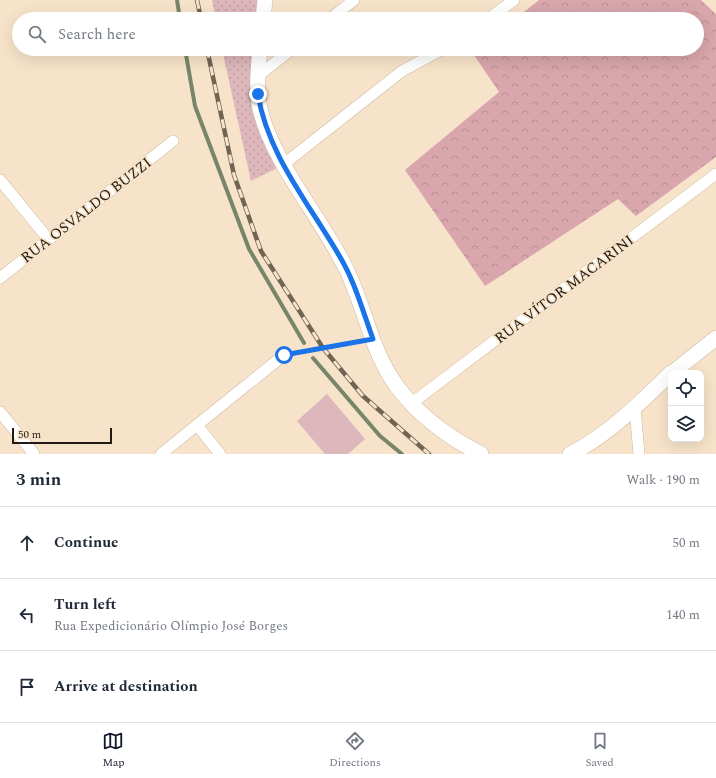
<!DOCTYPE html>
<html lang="en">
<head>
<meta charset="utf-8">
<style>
  body { margin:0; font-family:Spectral,serif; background:#f2f2f3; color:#1f2937 }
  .controls { position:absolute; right:12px; bottom:12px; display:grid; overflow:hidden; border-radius:8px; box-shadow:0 4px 16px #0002 }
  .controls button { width:36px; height:36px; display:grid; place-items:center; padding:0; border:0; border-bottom:1px solid #e0e1e3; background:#fff; color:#1f2937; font:20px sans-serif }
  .scale { position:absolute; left:12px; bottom:10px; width:100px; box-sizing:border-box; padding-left:4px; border:2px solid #231b12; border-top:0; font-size:11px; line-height:14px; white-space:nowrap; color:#231b12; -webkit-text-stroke:3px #f7e3c9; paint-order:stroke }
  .stop { position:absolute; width:12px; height:12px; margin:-9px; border:3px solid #1a73e8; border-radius:50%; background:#fff }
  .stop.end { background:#1a73e8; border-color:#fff; box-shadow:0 1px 4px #0008 }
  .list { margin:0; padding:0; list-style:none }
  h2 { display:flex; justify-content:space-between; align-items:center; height:52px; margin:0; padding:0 16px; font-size:17px }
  h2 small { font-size:13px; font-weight:400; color:#747a83 }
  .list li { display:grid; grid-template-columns:26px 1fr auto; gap:12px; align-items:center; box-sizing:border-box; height:72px; padding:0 16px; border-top:1px solid #e0e1e3 }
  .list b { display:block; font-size:15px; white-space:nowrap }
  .list p { margin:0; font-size:13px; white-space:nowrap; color:#747a83 }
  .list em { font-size:13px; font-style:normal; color:#747a83 }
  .icon { flex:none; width:22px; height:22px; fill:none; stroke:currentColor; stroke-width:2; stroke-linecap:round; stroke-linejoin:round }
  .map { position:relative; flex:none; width:716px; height:454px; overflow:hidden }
  .search { position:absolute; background:#fff; box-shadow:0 4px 16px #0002; left:12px; right:12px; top:12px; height:44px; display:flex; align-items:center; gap:10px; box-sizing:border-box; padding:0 14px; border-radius:22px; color:#747a83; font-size:15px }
  .sheet { height:268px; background:#fff }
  nav { display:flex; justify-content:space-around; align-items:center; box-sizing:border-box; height:56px; border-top:1px solid #e0e1e3; background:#fff; font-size:11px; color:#747a83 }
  nav a { display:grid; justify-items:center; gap:2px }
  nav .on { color:#111827 }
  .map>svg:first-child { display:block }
  .grass { fill:url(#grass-dots) }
  .forest { fill:url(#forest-crowns) }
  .pitch { fill:#ddb7bb }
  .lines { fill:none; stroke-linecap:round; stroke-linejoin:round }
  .stream { stroke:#77866a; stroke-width:4 }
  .street-casing { stroke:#cdb9a0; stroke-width:12 }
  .secondary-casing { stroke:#cdb9a0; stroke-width:16 }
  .path { stroke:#a99a86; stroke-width:2.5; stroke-dasharray:1 3; stroke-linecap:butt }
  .street { stroke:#fff; stroke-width:11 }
  .secondary { stroke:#fff; stroke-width:15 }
  .rail-casing { stroke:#706455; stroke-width:4.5 }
  .rail { stroke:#f7e3c9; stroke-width:3; stroke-dasharray:9; stroke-linecap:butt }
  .route { stroke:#1a73e8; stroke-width:5 }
  .labels { text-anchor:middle; stroke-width:3.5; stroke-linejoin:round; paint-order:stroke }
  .street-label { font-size:15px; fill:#231b12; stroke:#f7e3c9 }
</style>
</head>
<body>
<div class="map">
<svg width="716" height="454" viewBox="0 0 716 454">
  <defs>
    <pattern id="grass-dots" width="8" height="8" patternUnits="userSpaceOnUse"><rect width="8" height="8" fill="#ddb7bb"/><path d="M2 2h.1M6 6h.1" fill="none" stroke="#bd9da0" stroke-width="1.8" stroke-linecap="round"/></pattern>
    <pattern id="forest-crowns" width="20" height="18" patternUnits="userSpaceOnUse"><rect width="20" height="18" fill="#d8a6ac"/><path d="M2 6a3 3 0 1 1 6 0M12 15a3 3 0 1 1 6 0" fill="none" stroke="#b98e93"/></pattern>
  </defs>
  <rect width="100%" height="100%" fill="#f7e3c9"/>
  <!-- grass -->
  <path class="grass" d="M212,0H259L257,19H216Z
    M222,49H255L253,80L281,166L251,181Z"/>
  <!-- forest -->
  <path class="forest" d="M539,0H701L716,14V157L636,216L618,199L485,286L405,170L499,92L472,52L476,49H697V19H515Z"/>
  <!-- pitch -->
  <path class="pitch" d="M327,394L365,439L348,454H325L297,421Z"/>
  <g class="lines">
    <!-- stream -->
    <path class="stream" d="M177,0L180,19
      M185,49L195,106L249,249L304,343
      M313,358L380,436L402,454"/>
    <!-- street casing -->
    <g class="street-casing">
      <path id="street" d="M330,19L354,0
        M488,19L514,0
        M258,76L292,49
        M284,164L402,71L443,49
        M0,180L49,240
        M0,278L173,141
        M412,403L716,174
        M635,408L639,454
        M0,412L34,454
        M197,425L220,454
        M161,454L284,355"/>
    </g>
    <!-- secondary casing -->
    <g class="secondary-casing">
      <path id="secondary" d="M263,19L265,0
        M260,49C258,69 256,90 260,109C274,167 325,221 349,275C364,308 371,345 390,376C411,410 446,436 481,454
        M672,373L716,338
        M570,454C606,437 642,401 671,373"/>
    </g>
    <!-- path -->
    <path class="path" d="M295,353L359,342"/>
    <!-- street -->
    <use href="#street" class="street"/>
    <!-- secondary -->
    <use href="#secondary" class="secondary"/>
    <!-- rail casing -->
    <g class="rail-casing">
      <path id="rail" d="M197,0L201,19
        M207,49L234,175L261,251L323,348L363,396L429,454"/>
    </g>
    <!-- rail -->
    <use href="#rail" class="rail"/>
  </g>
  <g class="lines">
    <!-- route -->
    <path class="route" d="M258,94C267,154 310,205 340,257C355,282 363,312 373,339L284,355"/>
  </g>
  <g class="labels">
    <!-- street labels -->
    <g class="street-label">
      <text transform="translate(86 210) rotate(-38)" y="5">RUA OSVALDO BUZZI</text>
      <text transform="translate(564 289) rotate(-37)" y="5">RUA VÍTOR MACARINI</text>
    </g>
  </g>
</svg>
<div class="controls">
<button><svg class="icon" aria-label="locate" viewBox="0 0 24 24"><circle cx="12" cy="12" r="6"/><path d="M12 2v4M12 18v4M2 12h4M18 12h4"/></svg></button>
<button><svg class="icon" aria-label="layers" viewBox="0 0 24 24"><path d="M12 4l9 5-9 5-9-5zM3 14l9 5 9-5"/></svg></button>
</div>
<div class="scale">50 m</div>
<div class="stop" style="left:284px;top:355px"></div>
<div class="stop end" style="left:258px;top:94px"></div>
<div class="search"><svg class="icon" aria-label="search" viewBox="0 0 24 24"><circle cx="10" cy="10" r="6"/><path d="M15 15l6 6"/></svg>Search here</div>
</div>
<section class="sheet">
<h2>3 min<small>Walk · 190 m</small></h2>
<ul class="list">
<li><svg class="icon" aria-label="ahead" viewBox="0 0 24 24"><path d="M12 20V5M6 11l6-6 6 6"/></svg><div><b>Continue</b></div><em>50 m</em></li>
<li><svg class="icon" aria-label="left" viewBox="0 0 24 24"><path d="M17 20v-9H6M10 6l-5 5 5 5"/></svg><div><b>Turn left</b><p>Rua Expedicionário Olímpio José Borges</p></div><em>140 m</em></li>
<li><svg class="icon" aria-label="arrive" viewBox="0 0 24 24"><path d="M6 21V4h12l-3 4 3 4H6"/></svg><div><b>Arrive at destination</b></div></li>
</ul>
</section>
<nav>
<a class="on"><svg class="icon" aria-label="map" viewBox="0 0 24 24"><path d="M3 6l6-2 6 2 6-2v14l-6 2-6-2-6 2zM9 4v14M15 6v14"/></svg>Map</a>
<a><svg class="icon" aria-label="directions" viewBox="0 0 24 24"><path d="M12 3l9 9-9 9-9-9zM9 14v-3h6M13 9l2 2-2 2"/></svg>Directions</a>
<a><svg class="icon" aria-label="saved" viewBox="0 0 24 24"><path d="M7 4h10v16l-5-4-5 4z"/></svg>Saved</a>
</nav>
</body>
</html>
